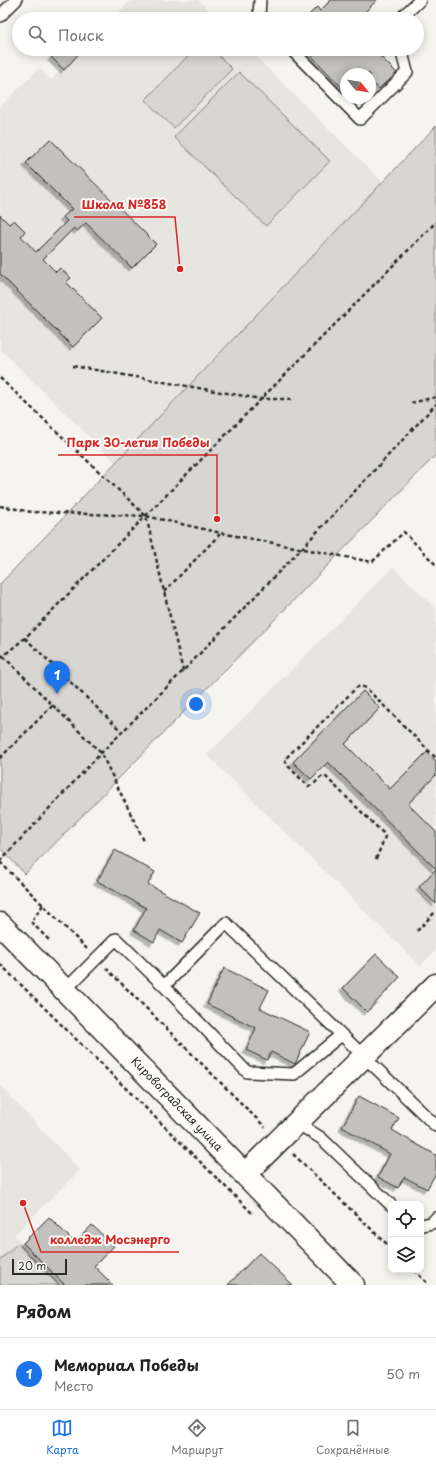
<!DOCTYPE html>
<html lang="ru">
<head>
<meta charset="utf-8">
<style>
  body { margin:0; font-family:"Playpen Sans",sans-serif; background:#f6f6f6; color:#222 }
  .controls { position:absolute; right:12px; bottom:12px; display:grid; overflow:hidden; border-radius:8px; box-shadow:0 2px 10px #0003 }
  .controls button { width:36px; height:36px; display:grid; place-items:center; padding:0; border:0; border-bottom:1px solid #e0e0e0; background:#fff; color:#222; font:20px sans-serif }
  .compass { position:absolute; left:340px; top:68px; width:36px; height:36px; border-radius:50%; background:#fff; box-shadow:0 2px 10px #0003; rotate:120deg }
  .scale { position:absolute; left:12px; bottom:10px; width:55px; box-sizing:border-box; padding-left:4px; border:2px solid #2b2b2b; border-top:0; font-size:11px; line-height:14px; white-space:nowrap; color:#2b2b2b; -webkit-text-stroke:3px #fdfcf7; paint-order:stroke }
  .you { position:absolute; left:196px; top:704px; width:14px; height:14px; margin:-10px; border:3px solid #fff; border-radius:50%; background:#1a73e8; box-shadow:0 0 0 6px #1a73e833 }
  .badge { display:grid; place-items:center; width:26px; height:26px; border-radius:50%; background:#1a73e8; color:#fff; font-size:13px; font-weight:700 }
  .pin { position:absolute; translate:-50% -33px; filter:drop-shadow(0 1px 2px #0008) }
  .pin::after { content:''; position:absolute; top:21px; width:14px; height:12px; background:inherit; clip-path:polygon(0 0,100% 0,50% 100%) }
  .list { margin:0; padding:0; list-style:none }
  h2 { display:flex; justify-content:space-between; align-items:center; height:52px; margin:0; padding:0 16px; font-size:17px }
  h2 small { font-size:13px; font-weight:400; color:#767676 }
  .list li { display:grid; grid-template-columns:26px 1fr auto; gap:12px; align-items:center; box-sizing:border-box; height:72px; padding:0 16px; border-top:1px solid #e0e0e0 }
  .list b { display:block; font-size:15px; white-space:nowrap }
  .list p { margin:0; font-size:13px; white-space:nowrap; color:#767676 }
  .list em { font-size:13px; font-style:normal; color:#767676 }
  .icon { flex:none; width:22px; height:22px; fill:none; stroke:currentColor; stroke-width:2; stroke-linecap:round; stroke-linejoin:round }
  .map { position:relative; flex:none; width:436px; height:1285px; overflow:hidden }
  .search { position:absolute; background:#fff; box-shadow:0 2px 10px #0003; left:12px; right:12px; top:12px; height:44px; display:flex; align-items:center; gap:10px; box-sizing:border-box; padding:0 14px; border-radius:22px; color:#767676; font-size:15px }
  .sheet { height:124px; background:#fff }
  nav { display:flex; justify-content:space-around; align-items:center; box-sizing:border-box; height:56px; border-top:1px solid #e0e0e0; background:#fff; font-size:11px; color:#767676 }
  nav a { display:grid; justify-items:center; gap:2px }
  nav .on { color:#1a73e8 }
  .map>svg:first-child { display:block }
  .built { fill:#e6e5e0 }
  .green { fill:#d7d6d2; stroke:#81807e }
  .building { fill:#c2c1be; stroke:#2b2b2b; filter:url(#shadow) }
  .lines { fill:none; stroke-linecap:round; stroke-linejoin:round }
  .lane-casing { stroke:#2b2b2b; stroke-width:14 }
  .street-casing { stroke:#2b2b2b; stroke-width:25 }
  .secondary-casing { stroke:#2b2b2b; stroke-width:25 }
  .path { stroke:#2b2b2b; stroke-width:2.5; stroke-dasharray:4 3; stroke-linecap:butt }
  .lane { stroke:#fdfcf7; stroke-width:11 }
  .street { stroke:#fdfcf7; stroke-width:22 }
  .secondary { stroke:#fdfcf7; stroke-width:22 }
  .labels { text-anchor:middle; stroke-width:4; stroke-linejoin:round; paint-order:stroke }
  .street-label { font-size:11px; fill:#2b2b2b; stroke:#fdfcf7 }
  .leader { fill:none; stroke:#d62828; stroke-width:1.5 }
  .callout-dot { fill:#d62828; stroke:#fdfcf7; stroke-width:1.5 }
  .callout-label { font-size:12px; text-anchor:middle; font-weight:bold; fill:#d62828; stroke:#fdfcf7; stroke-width:4; stroke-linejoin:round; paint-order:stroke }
</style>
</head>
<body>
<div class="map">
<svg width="436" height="1285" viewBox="0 0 436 1285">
  <defs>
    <filter id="shadow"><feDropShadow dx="-3.5" dy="3.5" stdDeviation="0" flood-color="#0004"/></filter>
  </defs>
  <rect width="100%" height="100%" fill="#f5f4ef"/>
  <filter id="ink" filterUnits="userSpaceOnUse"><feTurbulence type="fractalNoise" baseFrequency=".025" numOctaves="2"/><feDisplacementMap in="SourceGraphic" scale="8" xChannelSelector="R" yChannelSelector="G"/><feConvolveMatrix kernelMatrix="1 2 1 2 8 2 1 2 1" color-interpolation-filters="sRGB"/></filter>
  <g filter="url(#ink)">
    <!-- built -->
    <path class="built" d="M131,0H198L218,19H112Z
      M82,49H248L414,213L123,470L0,349V107L39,68L51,80Z
      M393,567L436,609V950L420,966L207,755Z
      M0,1086L80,1170L14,1235L65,1285H0Z"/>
    <!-- green -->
    <path class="green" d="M195,49H212L232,69L174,128L145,100Z
      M239,72L330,161L266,226L174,137Z
      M436,126V455L25,874L0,848V584Z
      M18,1243L59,1285H0V1260Z"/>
    <!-- building -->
    <path class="building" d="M331,0H377L358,19H305L317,7L320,11Z
      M59,49H83L64,70L51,57Z
      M305,49H373L398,74L387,84L386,82L379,89L375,85L370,90V74H346V92Z
      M50,139L156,244L132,268L86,223L77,231L74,228L43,259L56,272L60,268L71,278L66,282L102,318L73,347L0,274V215L9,224L14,220L25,231L21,236L36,252L67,221L63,217L72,209L26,163Z
      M363,691L380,708L345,744L390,789L427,752L436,761V775L408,804L436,832V869L328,762L311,779L293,762Z
      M115,850L155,872L148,884L200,913L182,943L160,930L154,942L134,930L146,908L97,881Z
      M436,869V904L419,887Z
      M376,954L400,977L367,1012L343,988Z
      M224,968L269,990L260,1008L310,1032L295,1064L271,1052L267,1060L246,1050L256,1028L207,1004Z
      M359,1096L399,1118L392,1130L436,1155V1173L427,1189L404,1177L398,1188L378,1177L390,1154L342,1127Z
      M49,1217L75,1243L92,1225L114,1246L94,1266L113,1285H65L23,1243Z
      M259,1253L293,1285H228Z"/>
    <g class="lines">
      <!-- lane casing -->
      <g class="lane-casing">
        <path id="lane" d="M260,0L259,16L262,19
          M0,16L16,0
          M400,19L420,0
          M291,49L360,119L407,72L401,49
          M164,986L247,1072L294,1074L341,1035
          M65,990L116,939L164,986L226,923L436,1126
          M297,1123L321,1138L391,1205
          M421,1225L432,1223L436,1218"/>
      </g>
      <!-- street casing -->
      <g class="street-casing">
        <path id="street" d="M245,1174L436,985"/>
      </g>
      <!-- secondary casing -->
      <g class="secondary-casing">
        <path id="secondary" d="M0,924L353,1285"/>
      </g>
      <!-- path -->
      <path class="path" d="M73,366L261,399H291
        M0,378L146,516L183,671
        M411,403L436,397
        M0,506L32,512L146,516L221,533L372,562L404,532L436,565
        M164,592L220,534
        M25,638L122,732
        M0,655L3,656L25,638L436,222
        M3,656L101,753L144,841
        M0,758L53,705
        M376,859L385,837L383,833L325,776C318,776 316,786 308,786L287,765L285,759L356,688L360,686L366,688L436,758
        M0,861L101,753L183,671L302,548L436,404
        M0,862L87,949
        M43,905L31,922L49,940
        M417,931L436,911
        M0,964L252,1213
        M106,968L265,1127
        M293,1154L391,1248
        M414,1270L429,1285"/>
      <!-- lane -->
      <use href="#lane" class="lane"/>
      <!-- street -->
      <use href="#street" class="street"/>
      <!-- secondary -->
      <use href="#secondary" class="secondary"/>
    </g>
  </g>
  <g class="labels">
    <!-- street labels -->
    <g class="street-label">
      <text transform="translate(177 1104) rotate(46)" y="4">Кировоградская улица</text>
    </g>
  </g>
  <!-- callouts -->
  <path class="leader" d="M180 269L175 217H74M217 519L217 455H58M23 1203L41 1252H179"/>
  <g class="callout-dot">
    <circle cx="180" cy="269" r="4"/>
    <circle cx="217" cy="519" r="4"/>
    <circle cx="23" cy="1203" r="4"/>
  </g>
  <g class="callout-label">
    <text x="124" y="209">Школа №858</text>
    <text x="138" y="447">Парк 30-летия Победы</text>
    <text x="110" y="1244">колледж Мосэнерго</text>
  </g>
</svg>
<div class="controls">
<button><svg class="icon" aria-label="locate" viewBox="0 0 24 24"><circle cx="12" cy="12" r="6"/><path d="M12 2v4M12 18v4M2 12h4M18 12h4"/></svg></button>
<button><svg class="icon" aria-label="layers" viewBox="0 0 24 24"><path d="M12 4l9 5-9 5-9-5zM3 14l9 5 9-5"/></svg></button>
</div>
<svg class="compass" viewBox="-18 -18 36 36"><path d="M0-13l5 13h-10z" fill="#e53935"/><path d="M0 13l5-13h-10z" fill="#767676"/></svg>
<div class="scale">20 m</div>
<div class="you"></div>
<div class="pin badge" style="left:57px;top:694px">1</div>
<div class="search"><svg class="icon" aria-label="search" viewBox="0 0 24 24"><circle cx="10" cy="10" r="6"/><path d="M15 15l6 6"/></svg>Поиск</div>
</div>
<section class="sheet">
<h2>Рядом<small></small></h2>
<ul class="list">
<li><span class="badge">1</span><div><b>Мемориал Победы</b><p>Место</p></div><em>50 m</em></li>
</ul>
</section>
<nav>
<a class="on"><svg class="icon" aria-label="map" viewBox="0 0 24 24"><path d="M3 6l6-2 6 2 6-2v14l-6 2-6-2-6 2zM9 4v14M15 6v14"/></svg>Карта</a>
<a><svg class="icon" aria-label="directions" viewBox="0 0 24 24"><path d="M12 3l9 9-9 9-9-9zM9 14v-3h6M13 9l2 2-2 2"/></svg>Маршрут</a>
<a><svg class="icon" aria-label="saved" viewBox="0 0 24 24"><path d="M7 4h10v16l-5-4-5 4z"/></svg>Сохранённые</a>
</nav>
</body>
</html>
